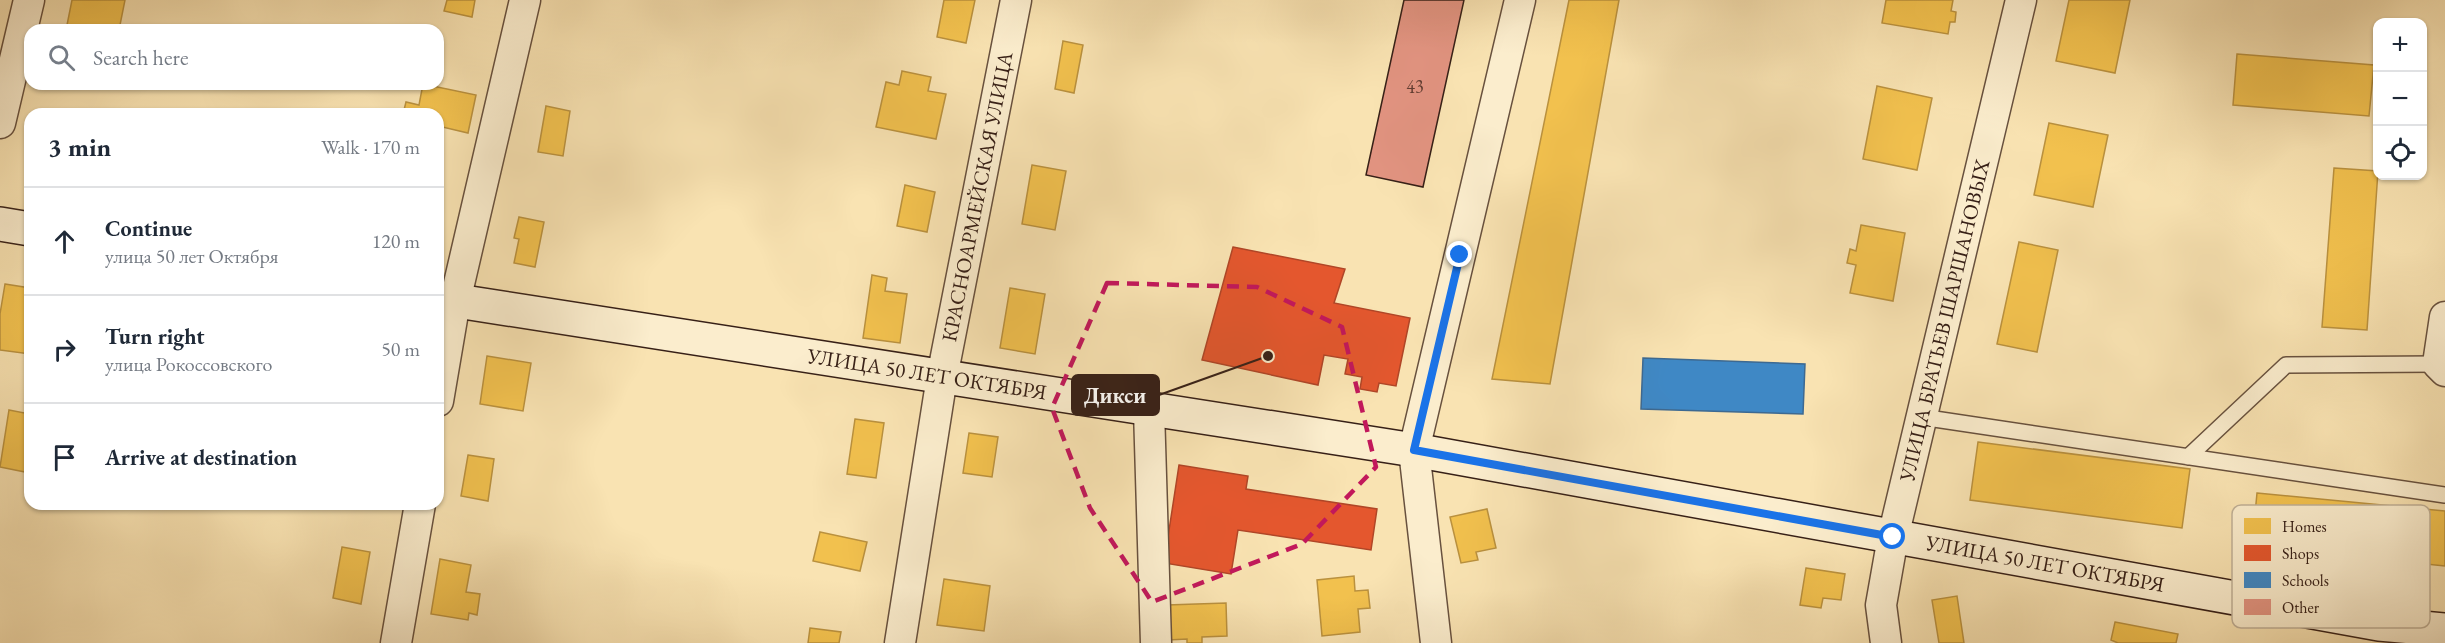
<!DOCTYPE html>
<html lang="en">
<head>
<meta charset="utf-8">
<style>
  body { margin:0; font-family:"EB Garamond",serif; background:#f6f6f7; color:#1f2937 }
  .controls { position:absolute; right:18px; top:18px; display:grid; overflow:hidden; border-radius:12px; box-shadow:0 2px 4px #0004 }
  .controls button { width:54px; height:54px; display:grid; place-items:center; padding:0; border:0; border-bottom:2px solid #e0e1e3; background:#fff; color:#1f2937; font:30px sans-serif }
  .stop { position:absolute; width:18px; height:18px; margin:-14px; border:4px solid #1a73e8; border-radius:50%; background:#fff }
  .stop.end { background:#1a73e8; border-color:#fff; box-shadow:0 2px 6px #0008 }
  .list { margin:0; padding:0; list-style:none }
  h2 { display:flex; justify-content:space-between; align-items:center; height:78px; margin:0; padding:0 24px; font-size:26px }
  h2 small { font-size:20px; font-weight:400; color:#747a83 }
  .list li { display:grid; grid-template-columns:39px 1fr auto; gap:18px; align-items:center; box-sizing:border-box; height:108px; padding:0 24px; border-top:2px solid #e0e1e3 }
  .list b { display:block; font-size:22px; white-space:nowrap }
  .list p { margin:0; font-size:20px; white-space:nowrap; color:#747a83 }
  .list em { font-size:20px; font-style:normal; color:#747a83 }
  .icon { flex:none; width:33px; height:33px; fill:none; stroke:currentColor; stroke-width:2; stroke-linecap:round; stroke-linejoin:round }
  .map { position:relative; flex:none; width:2445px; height:643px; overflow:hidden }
  .search { position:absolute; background:#fff; box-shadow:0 2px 4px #0004; left:24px; top:24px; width:420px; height:66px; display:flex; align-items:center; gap:15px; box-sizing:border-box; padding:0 21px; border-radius:18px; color:#747a83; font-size:22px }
  .panel { position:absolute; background:#fff; box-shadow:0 2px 4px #0004; left:24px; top:108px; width:420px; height:402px; border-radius:18px }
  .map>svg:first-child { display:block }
  .homes { fill:#f2c14e; stroke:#ba913e; stroke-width:1.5 }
  .shops { fill:#e4572e; stroke:#b04627; stroke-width:1.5 }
  .schools { fill:#3f88c5; stroke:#3d6991; stroke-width:1.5 }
  .building { fill:#e19380; stroke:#372017; stroke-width:1.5 }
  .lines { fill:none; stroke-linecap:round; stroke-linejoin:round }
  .lane-casing { stroke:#68513e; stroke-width:18 }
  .street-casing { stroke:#68513e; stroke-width:33 }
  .secondary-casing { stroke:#372017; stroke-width:36 }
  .lane { stroke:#fbedcd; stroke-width:15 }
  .street { stroke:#fbedcd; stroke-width:30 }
  .secondary { stroke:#fbedcd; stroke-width:33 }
  .route { stroke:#1a73e8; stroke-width:8 }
  .marked { fill:none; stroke:#c2185b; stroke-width:4.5; stroke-dasharray:12 8; stroke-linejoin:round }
  .labels { text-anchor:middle; stroke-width:6; stroke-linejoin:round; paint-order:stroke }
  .number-label { font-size:18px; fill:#623d31 }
  .street-label { font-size:21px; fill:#372017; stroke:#fbedcd }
  .key { fill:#fbedcd; stroke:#c0b096; stroke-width:1.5 }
  .key-label { font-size:16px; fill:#372017 }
  .leader { fill:none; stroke:#372017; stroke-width:2 }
  .callout-dot { fill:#372017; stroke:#fbedcd; stroke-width:2 }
  .callout { fill:#372017; stroke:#372017; stroke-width:2 }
  .callout-label { font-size:22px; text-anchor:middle; font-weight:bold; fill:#fff }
</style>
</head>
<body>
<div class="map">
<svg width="2445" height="643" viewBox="0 0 2445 643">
  <rect width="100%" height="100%" fill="#f9e3b2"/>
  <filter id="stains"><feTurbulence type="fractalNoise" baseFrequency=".00333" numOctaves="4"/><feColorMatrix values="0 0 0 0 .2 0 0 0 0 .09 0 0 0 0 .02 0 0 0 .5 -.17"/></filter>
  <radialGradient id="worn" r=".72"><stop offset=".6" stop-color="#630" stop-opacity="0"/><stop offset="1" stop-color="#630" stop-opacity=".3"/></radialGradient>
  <!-- homes -->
  <path class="homes" d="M72,0H125L119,30H88L67,25Z
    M447,0H475L472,17L444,11Z
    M944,0H975L966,43L937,37Z
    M1569,0H1619L1550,384L1492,379Z
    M1886,0H1953L1951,11L1956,12L1955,22H1950L1948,34L1882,23Z
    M2069,0H2130L2115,73L2056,61Z
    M1063,41L1083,45L1074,93L1055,89Z
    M2237,54L2374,65L2369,116L2233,105Z
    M902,71L931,77L928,91L946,94L936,139L876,127L886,82L899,85Z
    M423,84L476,95L468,133L438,126V114H403L406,102L419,105Z
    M1877,86L1932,98L1917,170L1863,159Z
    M546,106L570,111L563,156L538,152Z
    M2049,123L2108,135L2093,207L2034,195Z
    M1032,165L1066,171L1055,230L1022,224Z
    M2334,168L2378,171L2367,330L2322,327Z
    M905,185L935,192L927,232L897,226Z
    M519,217L544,222L535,267L514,263L519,239L514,238Z
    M1861,225L1905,233L1893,301L1850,293L1856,265L1847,263L1850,249L1856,251Z
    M2019,242L2058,250L2037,352L1997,344Z
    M872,275L887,278L885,291L907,294L900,343L863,338Z
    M5,284L30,288V354L0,350V314Z
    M1010,288L1045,294L1035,354L1000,348Z
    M487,356L531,363L523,411L480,404Z
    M9,410L30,414V473L0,467Z
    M855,419L884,423L876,478L847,474Z
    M969,433L998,437L992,477L963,473Z
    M1978,442L2190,469L2182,528L1970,500Z
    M468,455L494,459L488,501L461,496Z
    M2257,493L2445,511V566L2252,546Z
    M1487,509L1496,548L1476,552L1478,560L1461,563L1450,517Z
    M820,532L867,542L860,571L813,561Z
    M342,547L370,552L361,604L333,598Z
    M440,559L471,565L466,592L480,594L477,615L469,613L468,620L431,614Z
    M1806,568L1845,574L1841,600L1823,598L1821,608L1800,605Z
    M1354,576L1355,591L1368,590L1370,608L1358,609L1360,632L1322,636L1317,580Z
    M944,579L990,586L984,631L937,625Z
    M1957,596L1964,643H1939L1932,600Z
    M1226,603L1227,636L1202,637V643H1187V639L1168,640L1167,605Z
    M2115,622L2178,634L2176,643H2118L2111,640Z
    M810,628L841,632L839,643H808Z"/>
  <!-- shops -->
  <path class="shops" d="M1233,247L1345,269L1334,303L1410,318L1396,386L1379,383L1377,392L1360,389L1362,377L1345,374L1348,359L1324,355L1318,385L1202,360Z
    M1179,465L1248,476L1246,489L1377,509L1371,550L1238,530L1231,574L1164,563Z"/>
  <!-- schools -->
  <path class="schools" d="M1643,358L1805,364L1803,414L1641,409Z"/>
  <!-- building -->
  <path class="building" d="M1404,0H1464L1423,187L1366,175Z"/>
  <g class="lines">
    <!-- lane casing -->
    <g class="lane-casing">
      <path id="lane" d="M1921,417L2445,495
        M2188,457L2286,365L2438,364"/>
    </g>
    <!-- street casing -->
    <g class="street-casing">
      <g id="street">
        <path d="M0,123L29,0"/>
        <path d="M2445,317L2438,364L2445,371"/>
        <path d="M438,401L455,301L525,0"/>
        <path d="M1149,410L1156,643"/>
        <path d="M396,643L420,504"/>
        <path id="s1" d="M900,643L942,377L1016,0"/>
        <path d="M1436,643L1414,450L1520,0"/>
        <path id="s2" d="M1886,643L1881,605L1893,537L2021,0"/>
      </g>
    </g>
    <!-- secondary casing -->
    <g class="secondary-casing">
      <g id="secondary">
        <path d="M0,224L30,229"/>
        <path id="s3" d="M438,298L1414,450L2379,624L2445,630"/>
      </g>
    </g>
    <!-- lane -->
    <use href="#lane" class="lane"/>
    <!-- street -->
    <use href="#street" class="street"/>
    <!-- secondary -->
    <use href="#secondary" class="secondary"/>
  </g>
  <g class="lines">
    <!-- route -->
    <path class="route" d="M1460,255L1414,450L1893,537"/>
  </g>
  <!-- marked area -->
  <path class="marked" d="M1107,283L1257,287L1342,327L1376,467L1302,544L1152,602L1090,508L1052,408Z"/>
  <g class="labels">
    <!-- number labels -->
    <g class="number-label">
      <text x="1415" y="93">43</text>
    </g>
    <!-- street labels -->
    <g class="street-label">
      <text dy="7" stroke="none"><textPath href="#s1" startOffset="453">КРАСНОАРМЕЙСКАЯ УЛИЦА</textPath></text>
      <text dy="7" stroke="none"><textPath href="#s2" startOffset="330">УЛИЦА БРАТЬЕВ ШАРШАНОВЫХ</textPath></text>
      <text dy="7" stroke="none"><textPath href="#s3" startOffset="495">УЛИЦА 50 ЛЕТ ОКТЯБРЯ</textPath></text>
      <text dy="7" stroke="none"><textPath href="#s3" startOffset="1629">УЛИЦА 50 ЛЕТ ОКТЯБРЯ</textPath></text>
    </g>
  </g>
  <!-- legend -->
  <rect x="2232" y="505" width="198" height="123" rx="9" class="key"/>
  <rect x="2244" y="518" width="27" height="16" fill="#f2c14e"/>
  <rect x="2244" y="545" width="27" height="16" fill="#e4572e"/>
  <rect x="2244" y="572" width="27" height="16" fill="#3f88c5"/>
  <rect x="2244" y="599" width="27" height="16" fill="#e19380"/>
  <g class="key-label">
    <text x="2282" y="532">Homes</text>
    <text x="2282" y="559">Shops</text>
    <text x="2282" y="586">Schools</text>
    <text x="2282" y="613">Other</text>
  </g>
  <!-- callouts -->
  <path class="leader" d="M1268 356L1159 395"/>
  <circle class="callout-dot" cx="1268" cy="356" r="6"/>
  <rect class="callout" x="1072" y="375" width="87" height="40" rx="6"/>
  <g class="callout-label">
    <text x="1115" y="403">Дикси</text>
  </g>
  <rect width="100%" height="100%" filter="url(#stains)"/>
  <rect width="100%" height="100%" fill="url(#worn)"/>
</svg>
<div class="controls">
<button>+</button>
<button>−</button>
<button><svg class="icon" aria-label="locate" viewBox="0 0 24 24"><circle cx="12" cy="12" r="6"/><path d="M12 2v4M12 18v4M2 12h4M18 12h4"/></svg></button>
</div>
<div class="stop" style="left:1893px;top:537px"></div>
<div class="stop end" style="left:1460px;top:255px"></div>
<div class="search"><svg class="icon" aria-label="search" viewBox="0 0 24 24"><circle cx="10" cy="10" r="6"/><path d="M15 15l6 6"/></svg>Search here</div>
<section class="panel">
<h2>3 min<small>Walk · 170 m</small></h2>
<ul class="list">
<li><svg class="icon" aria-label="ahead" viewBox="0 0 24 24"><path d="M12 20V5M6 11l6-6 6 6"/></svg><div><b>Continue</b><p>улица 50 лет Октября</p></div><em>120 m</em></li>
<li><svg class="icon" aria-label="right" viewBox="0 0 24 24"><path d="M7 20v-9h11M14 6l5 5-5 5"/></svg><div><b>Turn right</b><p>улица Рокоссовского</p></div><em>50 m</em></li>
<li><svg class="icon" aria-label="arrive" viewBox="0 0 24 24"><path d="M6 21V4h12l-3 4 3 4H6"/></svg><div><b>Arrive at destination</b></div></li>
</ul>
</section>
</div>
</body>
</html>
